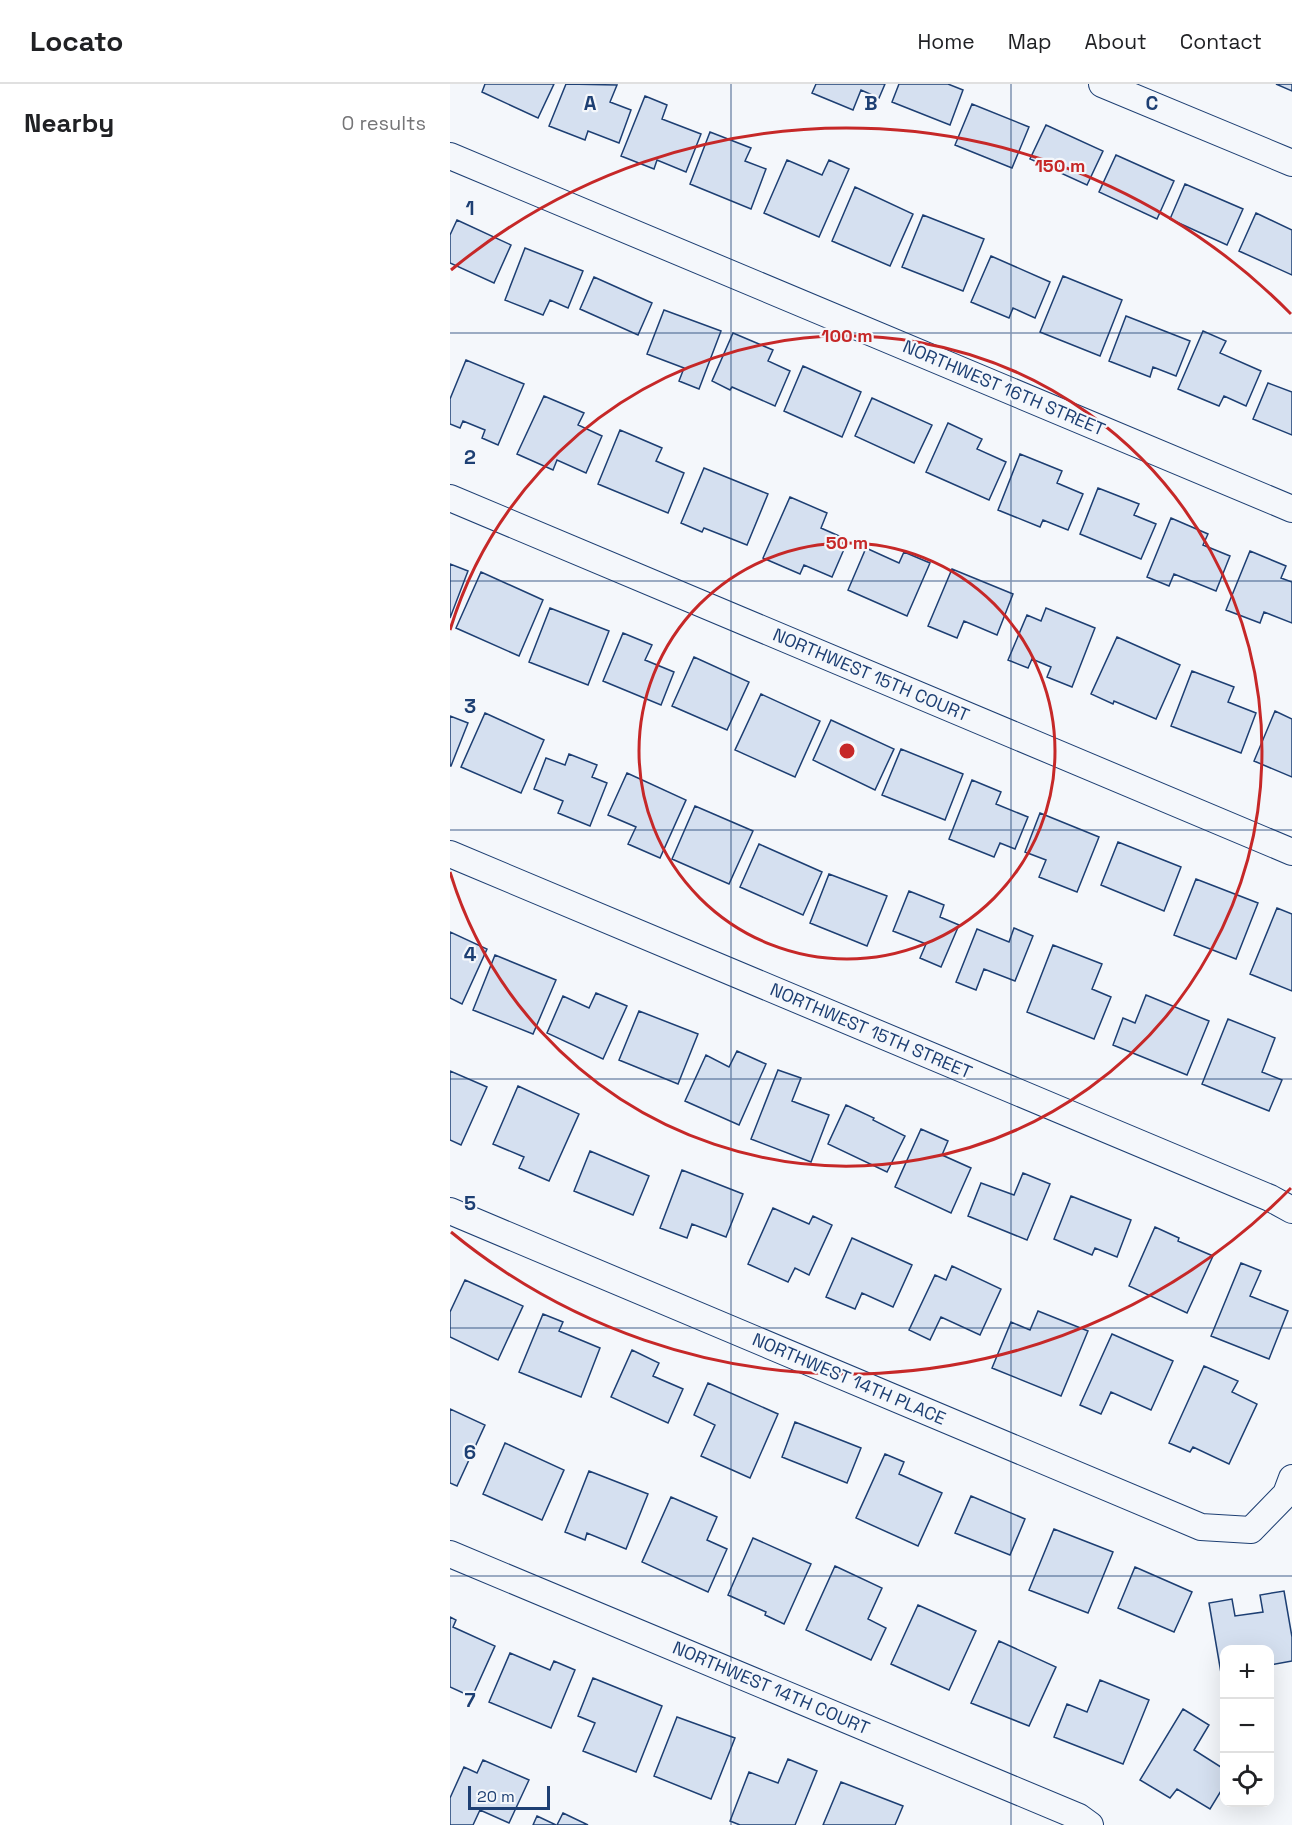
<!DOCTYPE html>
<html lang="en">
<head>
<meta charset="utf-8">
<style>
  body { margin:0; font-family:"Space Grotesk",sans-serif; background:#f6f6f6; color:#202124 }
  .controls { position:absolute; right:18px; bottom:18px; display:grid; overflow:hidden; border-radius:12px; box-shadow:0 6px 24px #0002 }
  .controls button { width:54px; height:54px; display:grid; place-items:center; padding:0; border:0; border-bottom:2px solid #e0e0e0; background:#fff; color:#202124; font:30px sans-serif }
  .scale { position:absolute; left:18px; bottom:15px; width:82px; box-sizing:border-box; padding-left:6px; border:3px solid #1d3f73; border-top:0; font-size:16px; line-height:21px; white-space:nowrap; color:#1d3f73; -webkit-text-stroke:4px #f4f7fb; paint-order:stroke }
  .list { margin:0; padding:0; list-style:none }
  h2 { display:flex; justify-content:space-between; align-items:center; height:78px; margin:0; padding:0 24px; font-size:26px }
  h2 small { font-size:20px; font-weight:400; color:#757577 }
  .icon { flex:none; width:33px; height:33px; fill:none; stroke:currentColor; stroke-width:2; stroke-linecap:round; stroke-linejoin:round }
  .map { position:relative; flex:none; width:842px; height:1741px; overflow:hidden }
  header { display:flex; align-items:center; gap:36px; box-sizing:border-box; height:84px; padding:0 30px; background:#fff; border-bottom:2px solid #e0e0e0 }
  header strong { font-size:28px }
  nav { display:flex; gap:33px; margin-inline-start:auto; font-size:21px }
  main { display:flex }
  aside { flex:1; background:#fff }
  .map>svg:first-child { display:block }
  .building { fill:#d5e0f0; stroke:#1d3f73; stroke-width:1.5 }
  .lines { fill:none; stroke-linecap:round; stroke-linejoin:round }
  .street-casing { stroke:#1d3f73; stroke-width:28 }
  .street { stroke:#f4f7fb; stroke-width:26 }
  .grid { fill:none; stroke:#1d3f73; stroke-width:1.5; stroke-opacity:0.55 }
  .ring { fill:none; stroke:#c62828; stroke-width:3 }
  .labels { text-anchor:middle; stroke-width:4.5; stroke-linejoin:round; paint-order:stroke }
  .street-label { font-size:18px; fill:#1d3f73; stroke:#f4f7fb }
  .grid-label { font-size:20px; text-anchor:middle; font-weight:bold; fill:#1d3f73; stroke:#f4f7fb; stroke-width:4.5; stroke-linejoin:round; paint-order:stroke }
  .centre { fill:#c62828; stroke:#f4f7fb; stroke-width:3 }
  .ring-label { font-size:18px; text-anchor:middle; font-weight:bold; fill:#c62828; stroke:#f4f7fb; stroke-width:4.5; stroke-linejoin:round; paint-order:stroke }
</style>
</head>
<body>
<header>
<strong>Locato</strong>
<nav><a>Home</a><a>Map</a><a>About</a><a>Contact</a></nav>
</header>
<main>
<aside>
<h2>Nearby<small>0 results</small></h2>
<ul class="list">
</ul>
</aside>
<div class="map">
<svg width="842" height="1741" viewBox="0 0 842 1741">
  <rect width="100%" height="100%" fill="#f4f7fb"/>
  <!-- building -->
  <path class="building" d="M35,0H104L88,34L32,8Z
    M116,0L167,1L160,18L181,26L169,59L138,47L135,56L99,42Z
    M366,0H435L429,14L411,6L403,26L362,9Z
    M449,0H498L513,6L500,41L442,18Z
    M826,0H842V7Z
    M195,12L217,21L212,35L251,50L236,88L207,76L204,85L171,72Z
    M522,20L579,43L562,84L505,61Z
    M596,41L653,67L637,101L580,75Z
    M260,48L301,64L295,77L316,85L301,125L240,100Z
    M666,71L724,97L707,135L649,108Z
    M337,76L372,91L379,76L399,85L369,153L314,129Z
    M735,100L793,125L777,161L720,135Z
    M405,103L463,130L440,182L382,157Z
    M806,129L842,146V191L789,167Z
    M473,131L534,155L513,207L452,183Z
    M7,136L61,161L44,199L0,179V151Z
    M75,164L133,187L118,224L100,216L93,231L55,216Z
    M541,172L600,198L585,234L563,224L559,234L521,218Z
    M613,192L672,216L650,272L590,248Z
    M144,193L202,219L188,251L130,225Z
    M214,226L271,247L249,305L229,297L234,284L197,270Z
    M676,232L740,257L726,292L703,283L700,293L659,277Z
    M753,247L776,257L770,269L811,287L796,322L774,312L769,322L728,305Z
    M283,249L323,266L318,277L340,287L325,322L282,303L280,306L262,297Z
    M16,276L74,300L48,361L32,354L35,346L13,337L10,344L0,340V315Z
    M353,282L411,308L392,353L334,327Z
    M818,299L842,308V351L803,335Z
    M94,312L134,329L128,341L152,352L136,389L107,376L103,386L67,370Z
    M422,314L482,341L464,379L405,352Z
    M498,339L532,355L527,365L556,378L539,416L476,388Z
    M170,346L212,364L206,377L234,389L218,429L148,400Z
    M570,370L612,387L607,399L633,410L618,446L593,436L590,443L548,426Z
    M254,384L318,410L297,461L254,444L252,448L231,439Z
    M648,404L689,420L684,431L706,440L691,475L630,450Z
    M340,413L377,429L371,444L398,456L382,493L354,481L350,490L313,474Z
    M721,434L758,450L753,461L780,472L766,507L724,490L719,502L697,493Z
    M416,464L449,479L454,468L480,479L457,532L398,506Z
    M800,467L836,482L831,494L842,498V539L814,528L810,539L776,526Z
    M0,480L18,487L0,534Z
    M502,485L563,510L547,551L514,537L507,554L478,542Z
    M31,488L93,516L69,572L6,544Z
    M100,524L159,547L138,601L79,578Z
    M596,524L645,544L622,603L597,593L601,583L582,575L578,584L558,576L577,531L591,537Z
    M173,549L202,561L195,576L224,588L211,621L153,597Z
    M667,553L730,581L706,635L664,617L663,620L641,610Z
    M244,573L299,598L277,646L222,622Z
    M742,587L784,603L778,618L806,629L791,669L721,642Z
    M311,610L370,637L345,693L285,666Z
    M825,627L842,635V693L804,677Z
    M35,629L94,656L71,709L11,683Z
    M0,632L18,639L1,682H0Z
    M381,636L444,665L425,706L363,676Z
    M451,665L513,690L495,736L432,711Z
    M119,670L147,681L142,693L157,699L140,742L108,729L113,717L84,705L96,674L115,681Z
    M177,689L236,716L210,774L178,760L186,743L158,731Z
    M522,696L551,708L546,720L578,733L565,765L550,759L544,773L499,755Z
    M245,722L303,747L279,800L222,775Z
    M590,729L649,753L627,808L589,793L596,776L575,768Z
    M668,758L731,783L714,827L651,801Z
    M309,760L372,788L353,831L290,803Z
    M379,790L437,812L417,862L360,839Z
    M746,795L808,819L786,875L724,851Z
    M459,807L494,821L490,833L509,841L491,883L470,874L476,860L443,847Z
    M827,824L842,830V907L800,890Z
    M564,844L583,852L565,897L534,885L526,906L506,898L527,845L559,858Z
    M0,848L37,865L12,920L0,914Z
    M603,861L652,880L642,905L661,913L644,955L577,928Z
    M45,871L106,896L83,950L23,926Z
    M146,909L177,922L153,975L97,949L113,912L139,924Z
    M696,911L759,937L737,991L663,961L673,934L685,939Z
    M189,927L248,950L228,1000L169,976Z
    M778,935L825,954L812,988L832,996L819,1027L752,1000Z
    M287,967L316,980L289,1041L235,1017L256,971L279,983Z
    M328,986L351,994L342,1017L379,1031L361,1078L301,1055Z
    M0,987L37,1003L11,1061L0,1056Z
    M68,1002L129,1030L99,1097L69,1084L74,1073L43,1060Z
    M396,1021L424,1034L423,1036L455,1052L437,1088L378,1060Z
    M471,1045L498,1057L492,1071L521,1084L501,1129L445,1103Z
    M140,1067L199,1092L183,1131L124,1107Z
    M232,1086L293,1110L276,1153L242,1140L237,1154L210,1144Z
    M573,1089L600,1100L577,1156L518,1132L531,1099L564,1111Z
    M621,1112L681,1136L667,1173L645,1164L642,1171L604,1155Z
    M323,1124L359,1140L363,1132L382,1141L359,1191L345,1184L338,1198L298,1180Z
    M705,1143L729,1154L728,1157L763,1172L737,1229L679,1202Z
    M402,1154L462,1181L443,1223L412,1209L405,1225L376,1213Z
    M791,1179L811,1187L800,1212L838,1227L819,1275L761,1252Z
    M502,1182L551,1205L530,1251L491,1233L480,1256L459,1246L485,1191L496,1196Z
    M15,1196L73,1222L48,1276L0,1253V1228Z
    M588,1227L638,1247L611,1312L542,1284L561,1238L580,1246Z
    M93,1230L113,1238L109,1247L150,1264L131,1313L69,1288Z
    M662,1250L723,1277L701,1326L661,1308L651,1330L630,1321Z
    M182,1266L209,1279L203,1292L233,1305L218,1339L161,1313Z
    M754,1282L788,1297L782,1308L807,1320L779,1380L743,1363L740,1368L719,1359Z
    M258,1299L328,1330L300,1394L251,1372L265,1341L244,1331Z
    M0,1325L35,1341L7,1402L0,1399Z
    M345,1338L411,1364L397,1399L332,1373Z
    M55,1359L114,1386L92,1436L33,1410Z
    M435,1370L454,1378L449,1390L492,1409L468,1462L406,1434Z
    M139,1387L198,1410L176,1465L137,1449L135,1456L115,1448Z
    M521,1412L575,1435L560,1471L505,1449Z
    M221,1413L267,1433L257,1456L277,1465L258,1508L192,1478Z
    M604,1445L663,1468L638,1529L579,1506Z
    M303,1454L361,1480L334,1540L315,1531L316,1528L278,1511Z
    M385,1482L432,1504L418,1535L436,1544L421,1576L356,1546Z
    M685,1483L742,1508L724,1548L668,1524Z
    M834,1507L842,1553V1577L820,1581V1566H774V1588L771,1589L759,1519L782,1515L785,1532L813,1528L810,1511Z
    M468,1521L526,1547L499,1606L441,1580Z
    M0,1533L6,1536L3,1543L45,1562L22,1613L0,1603Z
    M549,1557L606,1583L579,1642L521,1619Z
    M60,1569L100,1586L104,1577L125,1586L101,1644L39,1618Z
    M143,1594L212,1622L186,1688L133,1667L145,1639L128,1632Z
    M650,1596L699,1616L673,1680L604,1653L617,1620L637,1628Z
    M733,1625L759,1641L744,1666L774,1685V1702L760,1725L727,1705L720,1714L690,1696Z
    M227,1633L285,1654L261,1715L204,1692Z
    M338,1675L367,1687L345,1741H290L280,1737L299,1688L328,1699Z
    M33,1676L79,1696L59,1739L30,1726L23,1741H0V1714L14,1683L27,1689Z
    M391,1698L453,1722L445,1741H373Z
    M113,1729L138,1741H107Z
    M87,1732L106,1741H83Z"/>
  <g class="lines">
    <!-- street casing -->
    <g class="street-casing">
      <path id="street" d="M652,0L842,79
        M0,72L842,425
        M0,414L842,768
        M0,770L820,1114L842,1126
        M0,1127L751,1443L801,1446L836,1410L842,1394
        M0,1470L629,1733L640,1741"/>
    </g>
    <!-- street -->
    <use href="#street" class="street"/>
  </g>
  <!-- grid -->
  <path class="grid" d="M281,0V1741M561,0V1741M0,249H842M0,497H842M0,746H842M0,995H842M0,1244H842M0,1492H842"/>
  <!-- distance rings -->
  <g class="ring">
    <circle cx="397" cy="667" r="208"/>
    <path d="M0 546A415 415 0 1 1 0 788"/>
    <path d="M841 1104A623 623 0 0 1 1 1148M1 186A623 623 0 0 1 841 230"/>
  </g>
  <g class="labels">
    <!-- street labels -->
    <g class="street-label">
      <text transform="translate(554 304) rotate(23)" y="6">NORTHWEST 16TH STREET</text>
      <text transform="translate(421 591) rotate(23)" y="6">NORTHWEST 15TH COURT</text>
      <text transform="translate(421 947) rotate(23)" y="6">NORTHWEST 15TH STREET</text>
      <text transform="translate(399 1295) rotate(23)" y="6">NORTHWEST 14TH PLACE</text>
      <text transform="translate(321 1604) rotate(23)" y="6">NORTHWEST 14TH COURT</text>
    </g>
  </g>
  <g class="grid-label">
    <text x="140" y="26">A</text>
    <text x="421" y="26">B</text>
    <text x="702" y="26">C</text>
    <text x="20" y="131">1</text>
    <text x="20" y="380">2</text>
    <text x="20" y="629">3</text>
    <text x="20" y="877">4</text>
    <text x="20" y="1126">5</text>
    <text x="20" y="1375">6</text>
    <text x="20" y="1623">7</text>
  </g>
  <circle cx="397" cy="667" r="9" class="centre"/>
  <g class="ring-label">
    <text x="610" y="88">150 m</text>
    <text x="397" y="258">100 m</text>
    <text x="397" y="465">50 m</text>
  </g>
</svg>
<div class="controls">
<button>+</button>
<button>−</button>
<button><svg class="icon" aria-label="locate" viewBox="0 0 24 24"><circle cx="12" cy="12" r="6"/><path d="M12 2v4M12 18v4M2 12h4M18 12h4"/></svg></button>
</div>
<div class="scale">20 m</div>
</div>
</main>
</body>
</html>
